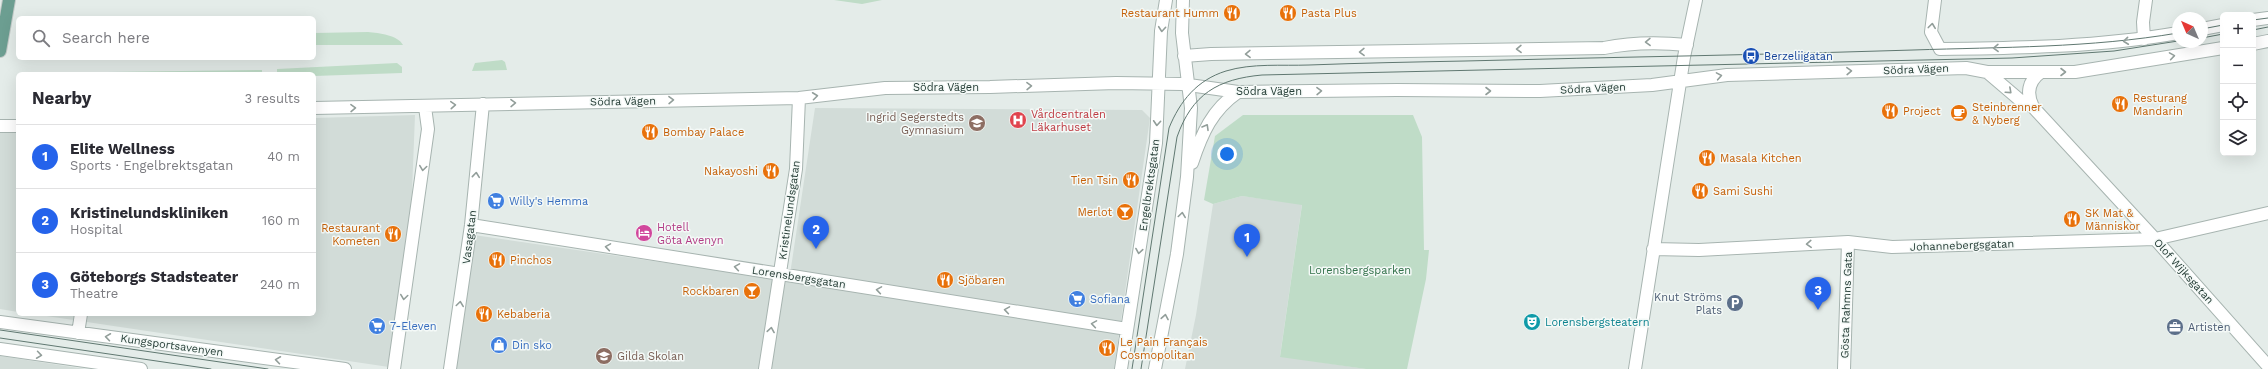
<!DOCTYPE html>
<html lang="en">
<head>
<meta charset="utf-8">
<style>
  body { margin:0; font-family:"Work Sans",sans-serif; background:#f2f2f3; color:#2b2b33 }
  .controls { position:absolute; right:12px; top:12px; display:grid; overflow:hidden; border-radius:6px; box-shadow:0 4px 16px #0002 }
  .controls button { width:36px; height:36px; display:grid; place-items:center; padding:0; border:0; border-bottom:1px solid #e1e1e2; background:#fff; color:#2b2b33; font:20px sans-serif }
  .compass { position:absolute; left:2172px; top:12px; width:36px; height:36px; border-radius:50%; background:#fff; box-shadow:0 4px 16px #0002; rotate:316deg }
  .you { position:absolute; left:1227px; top:154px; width:14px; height:14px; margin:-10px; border:3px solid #fff; border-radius:50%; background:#1a73e8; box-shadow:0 0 0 6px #1a73e833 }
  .badge { display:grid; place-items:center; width:26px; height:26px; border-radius:50%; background:#2563eb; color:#fff; font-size:13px; font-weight:700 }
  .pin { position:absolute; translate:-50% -33px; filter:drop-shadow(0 1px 2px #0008) }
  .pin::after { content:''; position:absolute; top:21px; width:14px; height:12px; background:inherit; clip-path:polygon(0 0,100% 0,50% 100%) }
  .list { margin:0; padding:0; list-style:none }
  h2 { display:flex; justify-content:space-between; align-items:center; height:52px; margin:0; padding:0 16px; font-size:17px }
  h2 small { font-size:13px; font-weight:400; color:#7c7c81 }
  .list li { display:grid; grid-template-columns:26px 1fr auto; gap:12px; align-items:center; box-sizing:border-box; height:64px; padding:0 16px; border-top:1px solid #e1e1e2 }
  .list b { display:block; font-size:15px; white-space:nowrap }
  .list p { margin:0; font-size:13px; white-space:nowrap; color:#7c7c81 }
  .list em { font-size:13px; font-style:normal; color:#7c7c81 }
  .icon { flex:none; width:22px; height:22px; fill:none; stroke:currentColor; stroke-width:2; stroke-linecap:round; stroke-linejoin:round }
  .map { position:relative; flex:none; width:2268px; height:369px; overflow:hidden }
  .search { position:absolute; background:#fff; box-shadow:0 4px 16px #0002; left:16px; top:16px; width:300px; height:44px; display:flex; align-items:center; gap:10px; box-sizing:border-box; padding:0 14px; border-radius:6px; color:#7c7c81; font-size:15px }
  .panel { position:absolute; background:#fff; box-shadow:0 4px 16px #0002; left:16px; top:72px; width:300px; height:244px; border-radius:6px }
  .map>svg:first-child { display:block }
  .built { fill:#d2dcd8 }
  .green { fill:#bfdcc7 }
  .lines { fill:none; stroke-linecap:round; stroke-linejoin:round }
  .minor-casing { stroke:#a7b4b0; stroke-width:14 }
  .major-casing { stroke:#c2c9c7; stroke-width:14 }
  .minor { stroke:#fff; stroke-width:12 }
  .major { stroke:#6c9e91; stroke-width:12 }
  .tram { stroke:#607871; stroke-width:1 }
  .oneway { stroke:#929e9a }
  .labels { text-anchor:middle; stroke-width:3; stroke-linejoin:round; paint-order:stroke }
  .food-label { font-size:11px; fill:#c56008; stroke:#f4f9f7; text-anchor:start }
  .transit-label { font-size:11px; fill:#164399; stroke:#f4f9f7; text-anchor:start }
  .street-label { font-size:11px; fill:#253d36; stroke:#f4f9f7 }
  .health-label { font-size:11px; fill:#be3a42; stroke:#f4f9f7; text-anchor:start }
  .education-label { font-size:11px; fill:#785e54; stroke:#f4f9f7; text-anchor:end }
  .shop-label { font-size:11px; fill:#366cbe; stroke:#f4f9f7; text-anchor:start }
  .hotel-label { font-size:11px; fill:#b23c85; stroke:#f4f9f7; text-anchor:start }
  .park-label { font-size:11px; fill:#32714a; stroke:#f4f9f7 }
  .service-label { font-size:11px; fill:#4e5e75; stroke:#f4f9f7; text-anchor:end }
  .culture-label { font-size:11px; fill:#0d838f; stroke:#f4f9f7; text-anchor:start }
</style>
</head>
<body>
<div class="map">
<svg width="2268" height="369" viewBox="0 0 2268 369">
  <rect width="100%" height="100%" fill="#e4ece9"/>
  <!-- built -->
  <path class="built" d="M815,108L1142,110L1150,118L1114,369H456L474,235L789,281Z
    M415,115L410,243L389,367L33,314H314V118Z
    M0,130H18V312L0,309Z
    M1242,196L1302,204L1280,356L1366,369H1185L1196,315L1213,204Z
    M0,356L85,369H0Z"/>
  <!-- green -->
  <path class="green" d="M834,0H882L862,4Z
    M368,32C379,33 398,35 403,45H314V33Z
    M502,60L505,62L507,70L472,71L475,63Z
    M397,63L402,67V73L314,76V74H277V69Z
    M262,70V74L33,73Z
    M1243,115H1413L1422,137L1424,250H1429L1426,279L1407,369H1366L1280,357L1302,205L1242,196L1213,204L1204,200L1215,136Z"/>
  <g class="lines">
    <!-- minor casing -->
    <g class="minor-casing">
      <path id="minor" d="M1935,0L1931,32L1940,49C2020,48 2099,47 2178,33
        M2253,20L2268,18
        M2202,29L2223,25
        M2144,39L2143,22L2146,0
        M2253,44L2268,41
        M1184,56L1211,54L1604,48C1633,42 1658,42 1687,45
        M1987,72L2021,101L2033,107
        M2041,72C2028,81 2026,93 2033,107L2155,239L2268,366
        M314,108L799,98L885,88L990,87L1116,83L1182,84L1238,92L1397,90L1540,91L1652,85L1727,75L1966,68L1987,72H2075L2223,48
        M0,126H18
        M1192,163C1202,133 1212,110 1238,92
        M471,225L1127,329
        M1653,249L1699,250L1848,242L1892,247L2155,239L2268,213
        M0,322L345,369
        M78,333L81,314
        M0,349L141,369
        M394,369L428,129L425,107
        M450,369L471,225L483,104
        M765,369L796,169L799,98
        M1121,369L1156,143L1161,31L1166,0
        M1155,369L1177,254L1187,177L1191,108L1182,33L1183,0
        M1635,369L1684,57L1696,0
        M1844,369L1848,242"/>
    </g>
    <!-- major casing -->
    <g class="major-casing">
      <path id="major" d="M0,51L9,0"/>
    </g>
    <!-- minor -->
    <use href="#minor" class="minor"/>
    <!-- major -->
    <use href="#major" class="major"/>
    <!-- tram -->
    <path class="tram" d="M2253,20L2268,18
      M2202,29L2223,25
      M2253,30L2268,27
      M2202,38L2223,34
      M0,330L268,369
      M0,338L211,369
      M1132,369L1169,128C1180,101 1197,80 1226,71C1252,63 1282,66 1309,65C1361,63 1413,62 1465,61C1614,57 1764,55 1913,50C2002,47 2090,48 2178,33
      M1141,369L1177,137C1192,94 1218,79 1262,75L2012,58L2114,51L2178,41"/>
  </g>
  <!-- one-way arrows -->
  <defs><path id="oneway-chevron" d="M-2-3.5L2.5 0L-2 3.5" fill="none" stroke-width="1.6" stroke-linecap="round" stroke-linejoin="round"/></defs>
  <g class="oneway">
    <use href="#oneway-chevron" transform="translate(1932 26) rotate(-83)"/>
    <use href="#oneway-chevron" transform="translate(1162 29) rotate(95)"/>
    <use href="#oneway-chevron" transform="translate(2126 41) rotate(174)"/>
    <use href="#oneway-chevron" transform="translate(1648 42) rotate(179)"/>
    <use href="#oneway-chevron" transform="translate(1996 48) rotate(179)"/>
    <use href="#oneway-chevron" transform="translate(1519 49) rotate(179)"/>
    <use href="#oneway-chevron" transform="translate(1362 52) rotate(179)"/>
    <use href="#oneway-chevron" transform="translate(1248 54) rotate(179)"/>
    <use href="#oneway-chevron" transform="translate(2172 56) rotate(-9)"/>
    <use href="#oneway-chevron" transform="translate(1849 71) rotate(-2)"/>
    <use href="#oneway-chevron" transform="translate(2063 72)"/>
    <use href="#oneway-chevron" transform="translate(1719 76) rotate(-10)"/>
    <use href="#oneway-chevron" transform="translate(1029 86) rotate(-1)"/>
    <use href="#oneway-chevron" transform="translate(1319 91) rotate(-1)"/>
    <use href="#oneway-chevron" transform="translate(1488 91)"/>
    <use href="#oneway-chevron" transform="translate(2009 91) rotate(42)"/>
    <use href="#oneway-chevron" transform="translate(815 96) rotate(-7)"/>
    <use href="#oneway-chevron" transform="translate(671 100) rotate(-1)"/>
    <use href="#oneway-chevron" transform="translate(513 103) rotate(-1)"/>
    <use href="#oneway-chevron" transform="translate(453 105) rotate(-4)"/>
    <use href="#oneway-chevron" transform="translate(353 108) rotate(-1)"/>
    <use href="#oneway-chevron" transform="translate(1157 123) rotate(94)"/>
    <use href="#oneway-chevron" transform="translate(1206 127) rotate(-60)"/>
    <use href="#oneway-chevron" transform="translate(423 168) rotate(98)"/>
    <use href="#oneway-chevron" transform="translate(476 175) rotate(-84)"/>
    <use href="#oneway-chevron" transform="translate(1182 215) rotate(-82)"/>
    <use href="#oneway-chevron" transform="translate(1809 244) rotate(177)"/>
    <use href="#oneway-chevron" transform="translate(608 247) rotate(-171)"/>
    <use href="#oneway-chevron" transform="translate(1139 251) rotate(99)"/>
    <use href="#oneway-chevron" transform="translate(737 267) rotate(-171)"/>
    <use href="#oneway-chevron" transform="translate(879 290) rotate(-171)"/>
    <use href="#oneway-chevron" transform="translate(404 297) rotate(98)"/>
    <use href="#oneway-chevron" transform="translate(460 304) rotate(-82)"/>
    <use href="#oneway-chevron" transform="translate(1007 310) rotate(-171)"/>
    <use href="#oneway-chevron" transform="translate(1165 317) rotate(-80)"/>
    <use href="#oneway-chevron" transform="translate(1094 324) rotate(-171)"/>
    <use href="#oneway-chevron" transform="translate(771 330) rotate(-81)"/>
    <use href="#oneway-chevron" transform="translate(108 337) rotate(-172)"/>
    <use href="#oneway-chevron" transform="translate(39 355) rotate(8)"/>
    <use href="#oneway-chevron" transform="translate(278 360) rotate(-172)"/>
  </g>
  <!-- icons -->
  <defs>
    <g id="restaurant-disc" transform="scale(0.9)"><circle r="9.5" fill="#e8710a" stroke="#f4f9f7"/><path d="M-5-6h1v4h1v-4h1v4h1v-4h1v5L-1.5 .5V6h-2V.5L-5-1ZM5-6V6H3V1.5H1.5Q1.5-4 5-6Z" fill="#fff"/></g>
    <g id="bus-disc" transform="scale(0.9)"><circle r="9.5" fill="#1a4fb4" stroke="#f4f9f7"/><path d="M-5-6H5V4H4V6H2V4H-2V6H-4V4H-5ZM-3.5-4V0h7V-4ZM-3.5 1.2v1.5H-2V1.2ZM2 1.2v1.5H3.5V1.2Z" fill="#fff"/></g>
    <g id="cafe-disc" transform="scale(0.9)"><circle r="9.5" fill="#e8710a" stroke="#f4f9f7"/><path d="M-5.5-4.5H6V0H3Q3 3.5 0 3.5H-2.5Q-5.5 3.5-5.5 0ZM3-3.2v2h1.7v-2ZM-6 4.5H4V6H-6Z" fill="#fff"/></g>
    <g id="hospital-disc" transform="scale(0.9)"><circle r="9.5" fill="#e0444e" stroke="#f4f9f7"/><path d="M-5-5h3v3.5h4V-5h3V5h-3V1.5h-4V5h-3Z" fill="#fff"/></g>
    <g id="school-disc" transform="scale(0.9)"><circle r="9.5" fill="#8d6e63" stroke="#f4f9f7"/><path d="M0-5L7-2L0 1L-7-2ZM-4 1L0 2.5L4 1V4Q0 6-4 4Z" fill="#fff"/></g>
    <g id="supermarket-disc" transform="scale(0.9)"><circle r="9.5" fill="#3f7fe0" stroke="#f4f9f7"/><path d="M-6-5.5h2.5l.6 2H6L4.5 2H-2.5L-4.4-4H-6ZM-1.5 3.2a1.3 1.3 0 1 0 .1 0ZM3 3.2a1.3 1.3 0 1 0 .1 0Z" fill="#fff"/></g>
    <g id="bar-disc" transform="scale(0.9)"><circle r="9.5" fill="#e8710a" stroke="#f4f9f7"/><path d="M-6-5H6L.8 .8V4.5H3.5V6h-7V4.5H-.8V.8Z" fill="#fff"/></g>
    <g id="hotel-disc" transform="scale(0.9)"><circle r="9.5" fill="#d1479c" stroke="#f4f9f7"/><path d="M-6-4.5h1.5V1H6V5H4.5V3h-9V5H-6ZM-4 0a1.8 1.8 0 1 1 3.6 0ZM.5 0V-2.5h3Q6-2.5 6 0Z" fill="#fff"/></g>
    <g id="parking-disc" transform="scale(0.9)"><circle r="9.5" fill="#5c6f8a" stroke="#f4f9f7"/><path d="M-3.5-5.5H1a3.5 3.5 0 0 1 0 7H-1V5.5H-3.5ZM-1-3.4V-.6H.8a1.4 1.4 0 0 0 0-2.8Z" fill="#fff"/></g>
    <g id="theatre-disc" transform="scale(0.9)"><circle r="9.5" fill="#0f9aa8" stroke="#f4f9f7"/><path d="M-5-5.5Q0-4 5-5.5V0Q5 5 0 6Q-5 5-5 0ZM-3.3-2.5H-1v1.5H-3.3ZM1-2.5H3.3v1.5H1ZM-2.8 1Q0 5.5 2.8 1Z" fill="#fff"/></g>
    <g id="office-disc" transform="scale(0.9)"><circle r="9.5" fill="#5c6f8a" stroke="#f4f9f7"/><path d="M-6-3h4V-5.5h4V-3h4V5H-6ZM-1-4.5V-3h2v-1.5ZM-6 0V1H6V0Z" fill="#fff"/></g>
    <g id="shop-disc" transform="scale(0.9)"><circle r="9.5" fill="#3f7fe0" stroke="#f4f9f7"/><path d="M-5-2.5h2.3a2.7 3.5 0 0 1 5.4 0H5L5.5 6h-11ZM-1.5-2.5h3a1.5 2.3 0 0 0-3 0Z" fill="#fff"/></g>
  </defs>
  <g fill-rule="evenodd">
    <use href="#restaurant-disc" x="1232" y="13"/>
    <use href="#restaurant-disc" x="1288" y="13"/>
    <use href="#bus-disc" x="1751" y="56"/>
    <use href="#restaurant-disc" x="2120" y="104"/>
    <use href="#restaurant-disc" x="1890" y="111"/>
    <use href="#cafe-disc" x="1959" y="113"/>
    <use href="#hospital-disc" x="1018" y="120"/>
    <use href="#school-disc" x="977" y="123"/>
    <use href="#restaurant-disc" x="650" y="132"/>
    <use href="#restaurant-disc" x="1707" y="158"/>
    <use href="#restaurant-disc" x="771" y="171"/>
    <use href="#restaurant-disc" x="1131" y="180"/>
    <use href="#restaurant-disc" x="1700" y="191"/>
    <use href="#supermarket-disc" x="496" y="201"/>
    <use href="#bar-disc" x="1125" y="212"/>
    <use href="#restaurant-disc" x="2072" y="219"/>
    <use href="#hotel-disc" x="644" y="233"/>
    <use href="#restaurant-disc" x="393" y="234"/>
    <use href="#restaurant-disc" x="497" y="260"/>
    <use href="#restaurant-disc" x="945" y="280"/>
    <use href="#bar-disc" x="752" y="291"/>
    <use href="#supermarket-disc" x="1077" y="299"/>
    <use href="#parking-disc" x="1735" y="303"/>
    <use href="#restaurant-disc" x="484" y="314"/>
    <use href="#theatre-disc" x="1532" y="322"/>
    <use href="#supermarket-disc" x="377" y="326"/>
    <use href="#office-disc" x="2175" y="327"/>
    <use href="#shop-disc" x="499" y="345"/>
    <use href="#restaurant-disc" x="1107" y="348"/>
    <use href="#school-disc" x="604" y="356"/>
  </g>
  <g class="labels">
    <!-- food labels -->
    <g class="food-label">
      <text x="1219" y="17" text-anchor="end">Restaurant Humm</text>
      <text x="1301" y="17">Pasta Plus</text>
      <text x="2133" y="102">Resturang<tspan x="2133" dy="13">Mandarin</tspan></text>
      <text x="1972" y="111">Steinbrenner<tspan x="1972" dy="13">&amp; Nyberg</tspan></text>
      <text x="1903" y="115">Project</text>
      <text x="663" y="136">Bombay Palace</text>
      <text x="1720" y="162">Masala Kitchen</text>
      <text x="758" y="175" text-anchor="end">Nakayoshi</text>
      <text x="1118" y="184" text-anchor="end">Tien Tsin</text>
      <text x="1713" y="195">Sami Sushi</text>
      <text x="1112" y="216" text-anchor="end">Merlot</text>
      <text x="2085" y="217">SK Mat &amp;<tspan x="2085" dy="13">Människor</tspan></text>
      <text x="380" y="232" text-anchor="end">Restaurant<tspan x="380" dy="13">Kometen</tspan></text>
      <text x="510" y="264">Pinchos</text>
      <text x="958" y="284">Sjöbaren</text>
      <text x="739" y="295" text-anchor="end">Rockbaren</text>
      <text x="497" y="318">Kebaberia</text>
      <text x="1120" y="346">Le Pain Français<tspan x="1120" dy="13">Cosmopolitan</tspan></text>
    </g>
    <!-- transit labels -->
    <g class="transit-label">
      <text x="1764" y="60">Berzeliigatan</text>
    </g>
    <!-- street labels -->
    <g class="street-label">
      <text transform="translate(1916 69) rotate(-2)" y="4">Södra Vägen</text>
      <text x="946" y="91">Södra Vägen</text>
      <text transform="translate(1593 88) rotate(-3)" y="4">Södra Vägen</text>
      <text x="1269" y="95">Södra Vägen</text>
      <text transform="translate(623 101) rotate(-1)" y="4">Södra Vägen</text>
      <text transform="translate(1149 185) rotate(-82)" y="4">Engelbrektsgatan</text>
      <text transform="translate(789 210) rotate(-82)" y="4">Kristinelundsgatan</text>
      <text transform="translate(469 237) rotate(-83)" y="4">Vasagatan</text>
      <text transform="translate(1962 245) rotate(-2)" y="4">Johannebergsgatan</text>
      <text transform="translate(2184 271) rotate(48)" y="4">Olof Wijksgatan</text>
      <text transform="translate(799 277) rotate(9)" y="4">Lorensbergsgatan</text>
      <text transform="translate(1846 305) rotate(-88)" y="4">Gösta Rahmns Gata</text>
      <text transform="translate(172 345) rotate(8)" y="4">Kungsportsavenyen</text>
    </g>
    <!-- health labels -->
    <g class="health-label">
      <text x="1031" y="118">Vårdcentralen<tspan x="1031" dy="13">Läkarhuset</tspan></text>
    </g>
    <!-- education labels -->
    <g class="education-label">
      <text x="964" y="121">Ingrid Segerstedts<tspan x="964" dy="13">Gymnasium</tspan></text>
      <text x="617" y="360" text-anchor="start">Gilda Skolan</text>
    </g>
    <!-- shop labels -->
    <g class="shop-label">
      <text x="509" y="205">Willy's Hemma</text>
      <text x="1090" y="303">Sofiana</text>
      <text x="390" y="330">7-Eleven</text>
      <text x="512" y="349">Din sko</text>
    </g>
    <!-- hotel labels -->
    <g class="hotel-label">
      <text x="657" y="231">Hotell<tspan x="657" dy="13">Göta Avenyn</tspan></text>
    </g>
    <!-- park labels -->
    <g class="park-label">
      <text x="1360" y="274">Lorensbergsparken</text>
    </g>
    <!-- service labels -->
    <g class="service-label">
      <text x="1722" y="301">Knut Ströms<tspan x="1722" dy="13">Plats</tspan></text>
      <text x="2188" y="331" text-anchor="start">Artisten</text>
    </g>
    <!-- culture labels -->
    <g class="culture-label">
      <text x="1545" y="326">Lorensbergsteatern</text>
    </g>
  </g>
</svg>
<div class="controls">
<button>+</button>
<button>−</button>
<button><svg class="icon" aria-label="locate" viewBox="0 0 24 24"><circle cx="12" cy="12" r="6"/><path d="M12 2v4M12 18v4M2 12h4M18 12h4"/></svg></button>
<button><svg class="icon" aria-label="layers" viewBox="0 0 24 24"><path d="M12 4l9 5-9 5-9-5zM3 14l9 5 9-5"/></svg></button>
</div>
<svg class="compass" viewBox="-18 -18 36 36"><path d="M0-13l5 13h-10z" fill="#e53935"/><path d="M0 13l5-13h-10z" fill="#7c7c81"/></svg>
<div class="you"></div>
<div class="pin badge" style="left:1247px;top:257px">1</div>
<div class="pin badge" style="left:816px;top:249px">2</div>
<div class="pin badge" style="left:1818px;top:310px">3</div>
<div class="search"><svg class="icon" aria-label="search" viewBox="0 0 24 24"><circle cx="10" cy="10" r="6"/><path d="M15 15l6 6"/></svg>Search here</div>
<section class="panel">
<h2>Nearby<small>3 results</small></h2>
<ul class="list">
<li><span class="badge">1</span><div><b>Elite Wellness</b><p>Sports · Engelbrektsgatan</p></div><em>40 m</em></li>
<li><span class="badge">2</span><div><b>Kristinelundskliniken</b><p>Hospital</p></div><em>160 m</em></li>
<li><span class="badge">3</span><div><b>Göteborgs Stadsteater</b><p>Theatre</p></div><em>240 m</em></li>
</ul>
</section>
</div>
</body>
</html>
